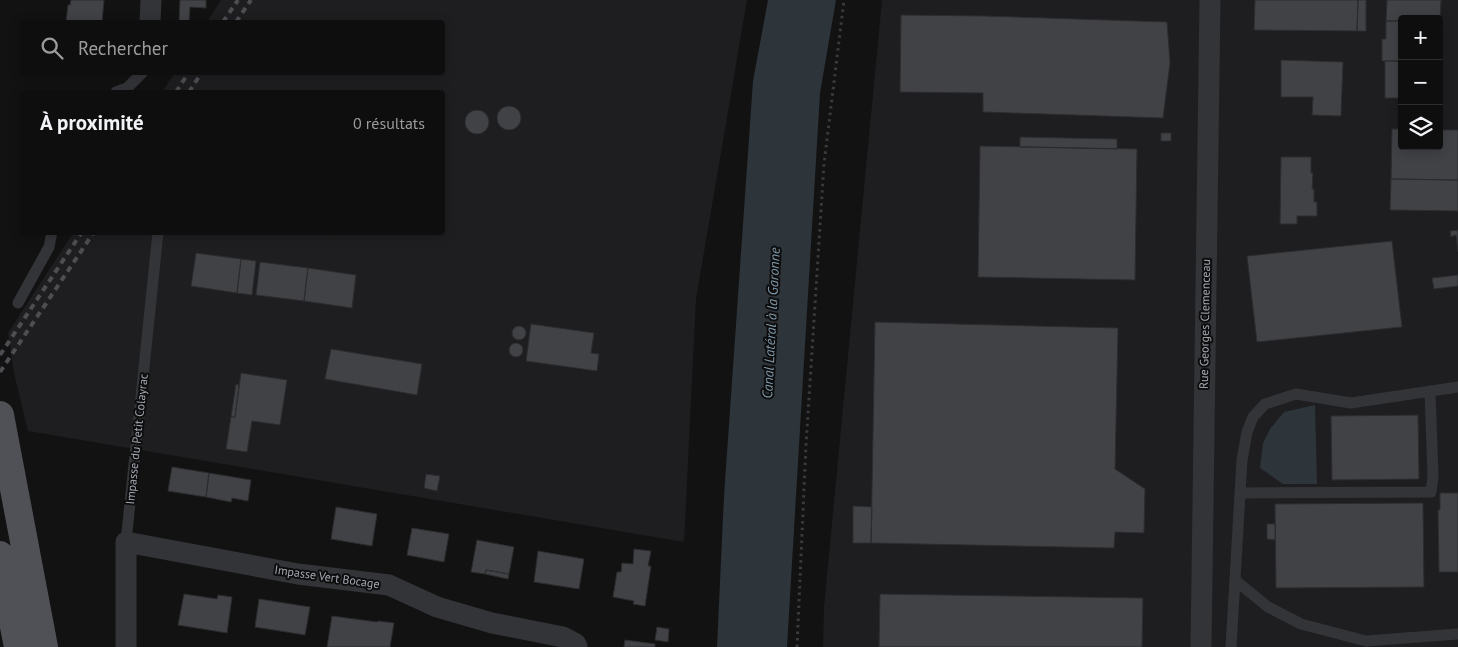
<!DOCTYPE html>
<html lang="fr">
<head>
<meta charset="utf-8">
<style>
  body { margin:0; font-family:"PT Sans",sans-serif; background:#171717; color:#f1f3f6 }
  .controls { position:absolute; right:15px; top:15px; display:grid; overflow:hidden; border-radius:5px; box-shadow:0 2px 12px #0003 }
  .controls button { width:45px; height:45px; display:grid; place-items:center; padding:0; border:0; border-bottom:1px solid #2e2e2e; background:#0e0e0e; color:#f1f3f6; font:25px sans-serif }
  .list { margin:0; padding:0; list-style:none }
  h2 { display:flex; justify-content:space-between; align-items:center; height:65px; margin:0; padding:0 20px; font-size:21px }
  h2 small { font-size:16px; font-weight:400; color:#9b9c9e }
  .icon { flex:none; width:28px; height:28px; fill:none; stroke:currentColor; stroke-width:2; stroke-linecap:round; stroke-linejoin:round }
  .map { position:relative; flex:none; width:1458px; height:647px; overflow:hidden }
  .search { position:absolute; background:#0e0e0e; box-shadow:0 2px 12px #0003; left:20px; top:20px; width:425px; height:55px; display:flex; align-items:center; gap:12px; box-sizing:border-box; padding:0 18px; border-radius:5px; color:#9b9c9e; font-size:19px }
  .panel { position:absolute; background:#0e0e0e; box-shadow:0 2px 12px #0003; left:20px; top:90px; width:425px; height:145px; border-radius:5px }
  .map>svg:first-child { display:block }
  .built { fill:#1e1e20; fill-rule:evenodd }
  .water { fill:#2d343a }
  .building { fill:#414246; stroke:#2c2c2f }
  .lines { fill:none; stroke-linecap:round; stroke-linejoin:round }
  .path { stroke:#393b3e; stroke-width:3; stroke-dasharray:2.5 4; stroke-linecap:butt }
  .lane { stroke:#333437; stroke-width:11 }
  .street { stroke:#333437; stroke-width:21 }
  .primary { stroke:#4f5156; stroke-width:28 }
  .rail { stroke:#4c4e52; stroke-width:4; stroke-dasharray:6 5; stroke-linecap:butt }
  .labels { text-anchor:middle; stroke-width:4; stroke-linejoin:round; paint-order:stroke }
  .street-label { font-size:12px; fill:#a5a9b2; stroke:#0d0d0e }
  .water-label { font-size:14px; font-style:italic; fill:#7f98a9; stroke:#0d0d0e }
</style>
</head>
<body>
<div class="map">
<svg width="1458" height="647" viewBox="0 0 1458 647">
  <rect width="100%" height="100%" fill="#121213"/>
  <!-- built -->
  <path class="built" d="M221,0H747L696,299L684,542L28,431L14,373L8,333L73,233L442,232V92H162L175,73L442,72V22H207Z
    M882,0H1458V647H823L824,607ZM1402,19H1439V146H1402Z"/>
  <!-- water -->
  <path class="water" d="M768,0H836L820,93L787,647H717L724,496L753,81Z
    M1315,405L1317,484H1283L1260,468L1263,443L1270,429L1284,412Z"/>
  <!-- building -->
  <path class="building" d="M71,0H104L102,22H66L68,5H70Z
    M180,0H206V8L190,7L189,22H179Z
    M1255,0H1358L1357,31L1254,30Z
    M1358,0H1366V31H1357Z
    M1387,0H1441L1440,21L1439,19H1402V21H1386Z
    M901,15L985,16L1167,22L1170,63L1163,118L983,112V93L900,92Z
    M1386,21H1402V61H1382V39H1386Z
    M1281,60L1343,62L1341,116L1312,115L1313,97H1281Z
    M1385,61H1402V98H1385Z
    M497 118a12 12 0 1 1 24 0a12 12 0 1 1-24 0Z
    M465 122a12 12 0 1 1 24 0a12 12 0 1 1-24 0Z
    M1392,129H1402V146H1439V130H1458V180L1391,179Z
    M1161,133H1171V141H1161Z
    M1020,137L1117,139V149L1020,147Z
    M980,146L1137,149L1135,280L978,277Z
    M1281,157H1311V173H1313L1312,189H1314V202H1317V216H1297V224H1280Z
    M1391,179L1458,180V211L1390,210Z
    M1458,230V252L1456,235L1451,237L1450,231Z
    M333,232H351L333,235Z
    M1392,241L1402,327L1257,342L1247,256Z
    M196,253L241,259L237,293L191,286Z
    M241,259L256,261L252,295L237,293Z
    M260,262L308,268L304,301L256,295Z
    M308,268L356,275L352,308L304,301Z
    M1458,275V286L1434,289L1432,278Z
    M875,322L1118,328L1115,469L1145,489L1144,533L1115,532L1114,548L871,543Z
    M531,324L594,333L591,353L599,354L597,371L526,361Z
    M512 333a7 7 0 1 1 14 0a7 7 0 1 1-14 0Z
    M509 350a7 7 0 1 1 14 0a7 7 0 1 1-14 0Z
    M331,349L422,364L417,395L325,379Z
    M241,373L287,380L280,425L252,421L247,452L226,449L231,417H235Z
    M236,384L239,385L235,417H231Z
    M1418,415L1419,479L1332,480L1331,416Z
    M172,467L209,473L206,497L168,491Z
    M209,473L251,480L248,501L232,498L231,502L206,497Z
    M426,474L440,476L437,491L424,488Z
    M1440,493H1458V572H1439L1438,510H1440Z
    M1423,503L1424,587L1276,588L1275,504Z
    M853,506L872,507L871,543H853Z
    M336,507L377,514L372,546L331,539Z
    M1267,524H1275V540L1267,539Z
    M412,528L449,534L444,562L407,555Z
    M477,540L514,547L509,574L486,570L485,574L471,572Z
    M634,549L651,551L648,566H651L645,606L633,604L634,601L613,597L617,572H621L622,563L633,564Z
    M538,551L584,559L579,589L534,582Z
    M486,570L509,574L508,579L485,574Z
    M184,594L217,599L218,595L232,597L227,633L178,625Z
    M880,594L1143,598L1142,647H879Z
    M259,599L310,607L305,635L255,627Z
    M332,616L377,622L378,621L394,623L390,647H327Z
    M657,627L669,629L668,642L655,640Z
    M625,640L655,644V647H624Z"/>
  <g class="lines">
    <!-- path -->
    <path class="path" d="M797,647L806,445L824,164L844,0"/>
    <!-- lane -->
    <path class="lane" d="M116,92L127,88L143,72
      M18,303L49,247L52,232
      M1240,493L1431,492L1433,476L1430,391
      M126,542L158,232
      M1235,580L1268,607L1301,624L1366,641L1458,634
      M1231,647L1242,460L1247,432L1253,417L1265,404L1296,394L1351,403L1458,387"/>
    <!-- street -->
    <path class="street" d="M150,22L151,0
      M126,647V542L298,574L389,585L437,607L492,623L563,637L576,644L577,647
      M1201,647L1210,0"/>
    <!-- primary -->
    <path class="primary" d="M0,415L44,647
      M0,555L18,647"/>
    <!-- rail -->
    <path class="rail" d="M223,22L238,0
      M236,22L251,0
      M176,92L189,72
      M189,92L202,72
      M0,355L82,232
      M0,372L94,232"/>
  </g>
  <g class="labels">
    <!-- street labels -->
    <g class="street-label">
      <text transform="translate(1205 324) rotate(-89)" y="4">Rue Georges Clemenceau</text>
      <text transform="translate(137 439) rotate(-84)" y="4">Impasse du Petit Colayrac</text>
      <text transform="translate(327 577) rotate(8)" y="4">Impasse Vert Bocage</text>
    </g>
    <!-- water labels -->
    <g class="water-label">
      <text transform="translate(771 323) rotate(-87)" y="5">Canal Latéral à la Garonne</text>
    </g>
  </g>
</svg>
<div class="controls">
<button>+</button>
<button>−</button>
<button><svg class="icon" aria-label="layers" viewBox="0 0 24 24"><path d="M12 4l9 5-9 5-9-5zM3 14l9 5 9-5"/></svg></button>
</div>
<div class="search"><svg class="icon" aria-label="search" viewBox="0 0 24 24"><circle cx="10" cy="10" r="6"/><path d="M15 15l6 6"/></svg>Rechercher</div>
<section class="panel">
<h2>À proximité<small>0 résultats</small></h2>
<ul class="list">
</ul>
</section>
</div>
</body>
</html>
